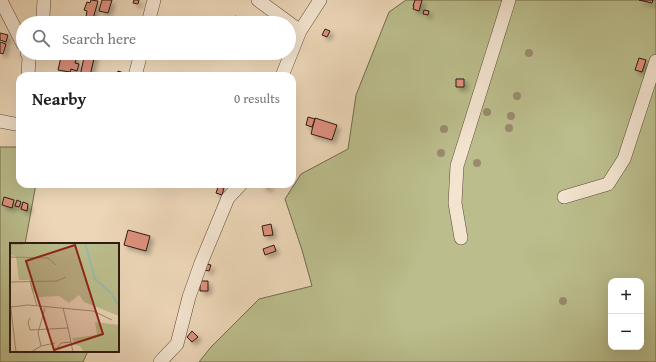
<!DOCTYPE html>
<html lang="en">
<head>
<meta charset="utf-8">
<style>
  body { margin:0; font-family:"Gentium Book Plus",serif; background:#f6f6f6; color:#222 }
  .controls { position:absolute; right:12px; bottom:12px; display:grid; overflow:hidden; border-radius:8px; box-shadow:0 4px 16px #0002 }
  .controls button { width:36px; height:36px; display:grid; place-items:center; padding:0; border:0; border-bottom:1px solid #e0e0e0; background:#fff; color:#222; font:20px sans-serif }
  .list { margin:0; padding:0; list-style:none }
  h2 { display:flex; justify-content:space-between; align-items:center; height:52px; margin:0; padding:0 16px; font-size:17px }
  h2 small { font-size:13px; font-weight:400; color:#767676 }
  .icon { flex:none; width:22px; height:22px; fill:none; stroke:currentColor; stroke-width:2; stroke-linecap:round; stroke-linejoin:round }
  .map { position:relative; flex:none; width:656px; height:362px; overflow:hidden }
  .search { position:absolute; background:#fff; box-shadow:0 4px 16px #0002; left:16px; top:16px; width:280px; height:44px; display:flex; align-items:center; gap:10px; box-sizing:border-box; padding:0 14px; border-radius:22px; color:#767676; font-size:15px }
  .panel { position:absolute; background:#fff; box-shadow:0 4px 16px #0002; left:16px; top:72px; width:280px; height:116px; border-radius:12px }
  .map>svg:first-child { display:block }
  .green { fill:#bbbd8c; stroke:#746c4e; fill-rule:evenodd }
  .building { fill:#de907e; stroke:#2e1b11; filter:url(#shadow) }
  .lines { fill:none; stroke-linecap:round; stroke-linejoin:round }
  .minor-casing { stroke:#5e4a3a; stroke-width:14 }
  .minor { stroke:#f3e4d0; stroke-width:13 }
  .tree { fill:#9b8a70 }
  .inset-river { fill:none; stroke:#99b9aa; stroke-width:2 }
  .inset-road { fill:none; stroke:#a08b75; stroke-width:1 }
  .view { fill:#8f2418; fill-opacity:0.15; stroke:#8f2418; stroke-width:2 }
  .inset-edge { fill:none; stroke:#2e1b11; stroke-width:2 }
</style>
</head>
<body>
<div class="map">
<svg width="656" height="362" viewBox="0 0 656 362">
  <defs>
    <filter id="shadow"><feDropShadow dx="3.5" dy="3.5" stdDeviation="2" flood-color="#0004"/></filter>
  </defs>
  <rect width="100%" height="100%" fill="#ecd6b7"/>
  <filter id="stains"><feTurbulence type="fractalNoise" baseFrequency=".005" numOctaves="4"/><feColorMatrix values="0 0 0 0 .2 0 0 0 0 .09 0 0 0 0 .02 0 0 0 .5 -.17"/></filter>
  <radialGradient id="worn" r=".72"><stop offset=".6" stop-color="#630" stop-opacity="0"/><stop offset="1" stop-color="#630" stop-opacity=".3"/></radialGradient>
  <!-- green -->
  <path class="green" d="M406,0H656V362H199L211,347L259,299L312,286L302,250L285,199L301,174L348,149L356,95L389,12ZM611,281H641V347H611Z
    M0,147H20V184H36L25,244H11V351H88L83,362H0Z"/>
  <!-- building -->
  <path class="building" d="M91,0L98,1L93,19L86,17L87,11L84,10L87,2L90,3Z
    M102,0H112L108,13L99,11Z
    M134,0H139L138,4L133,3Z
    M415,0H422L419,11L413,9L414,6H413Z
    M639,0H653L652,3Z
    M424,10L429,11L428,15L423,14Z
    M235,16L241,19L239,23L232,22Z
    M325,29L330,31L327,37L322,35Z
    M0,33L8,35L6,42L0,40Z
    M0,42L6,44L3,54L0,53Z
    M85,53L95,54L90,76H80Z
    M70,54L77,56L75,63L79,64L77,71L71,69L70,72L58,70L61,57L68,59Z
    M639,58L646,60L642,72L635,70Z
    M118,71L124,73L123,76H116Z
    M456,79H464V87H456Z
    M308,117L315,119L312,127L306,125Z
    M315,118L337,125L332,140L311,134Z
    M263,184H270L269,188L262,186Z
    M218,187L224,188L222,195L216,193Z
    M4,197L14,200L12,208L2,205Z
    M17,200L21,202L19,207L15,206Z
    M23,202L28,204L27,211L21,209Z
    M271,224L273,235L264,236L262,226Z
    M128,230L150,236L146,251L124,245Z
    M274,245L276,251L265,255L263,249Z
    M207,264L211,265L209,271L205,270Z
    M200,281H208V291H200Z
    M192,331L198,337L192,342L187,337Z"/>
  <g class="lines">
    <!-- minor casing -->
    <g class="minor-casing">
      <path id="minor" d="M258,0L300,31
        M0,1L2,3L23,44
        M43,16L44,0
        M148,23L154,0
        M27,53L29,57L28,76
        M135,76L141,53
        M282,76L300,31L320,0
        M0,121L20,125
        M564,197L608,184L624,159L656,61
        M461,238L455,203L457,166L509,0
        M160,362L177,344L189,297L201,263L228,198L241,184"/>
    </g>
    <!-- minor -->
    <use href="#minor" class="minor"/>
  </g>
  <!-- trees -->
  <g class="tree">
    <circle cx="529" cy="53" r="4"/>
    <circle cx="517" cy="96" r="4"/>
    <circle cx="487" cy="112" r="4"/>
    <circle cx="511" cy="116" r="4"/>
    <circle cx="509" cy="128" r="4"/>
    <circle cx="444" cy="129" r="4"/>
    <circle cx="441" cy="153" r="4"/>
    <circle cx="477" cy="163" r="4"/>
    <circle cx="563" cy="301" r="4"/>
  </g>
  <!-- overview -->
  <g transform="translate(10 243)">
    <rect width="109" height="109" fill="#ecd6b7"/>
    <path d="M0,0H109V73L74,59L69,52L59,60L49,53L29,54L22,48L19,37H9L6,13L0,12ZM85,79L109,82V109H74L70,103L65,102L62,95L87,92Z" fill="#bbbd8c"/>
    <path class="inset-river" d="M75,0L85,36L102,51L109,64"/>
    <path class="inset-road" d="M0,1H13M0,14L38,15L46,22M20,38L27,63M0,39L47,38L56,34M0,58L6,109M1,64L18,62L83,68L102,77M20,75L18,79L20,87L58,85L53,65M58,85L63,109M31,103L45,100M21,109L31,103L28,90L35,65M44,109L51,100L61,99"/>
    <path class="view" d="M65,2L93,91L44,107L16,18Z"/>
    <rect width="109" height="109" class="inset-edge"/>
  </g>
  <rect width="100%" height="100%" filter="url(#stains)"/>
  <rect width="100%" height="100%" fill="url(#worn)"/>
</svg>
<div class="controls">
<button>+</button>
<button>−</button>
</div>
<div class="search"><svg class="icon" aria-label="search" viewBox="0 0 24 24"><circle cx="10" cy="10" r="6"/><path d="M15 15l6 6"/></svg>Search here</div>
<section class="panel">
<h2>Nearby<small>0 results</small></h2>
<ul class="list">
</ul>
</section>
</div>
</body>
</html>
